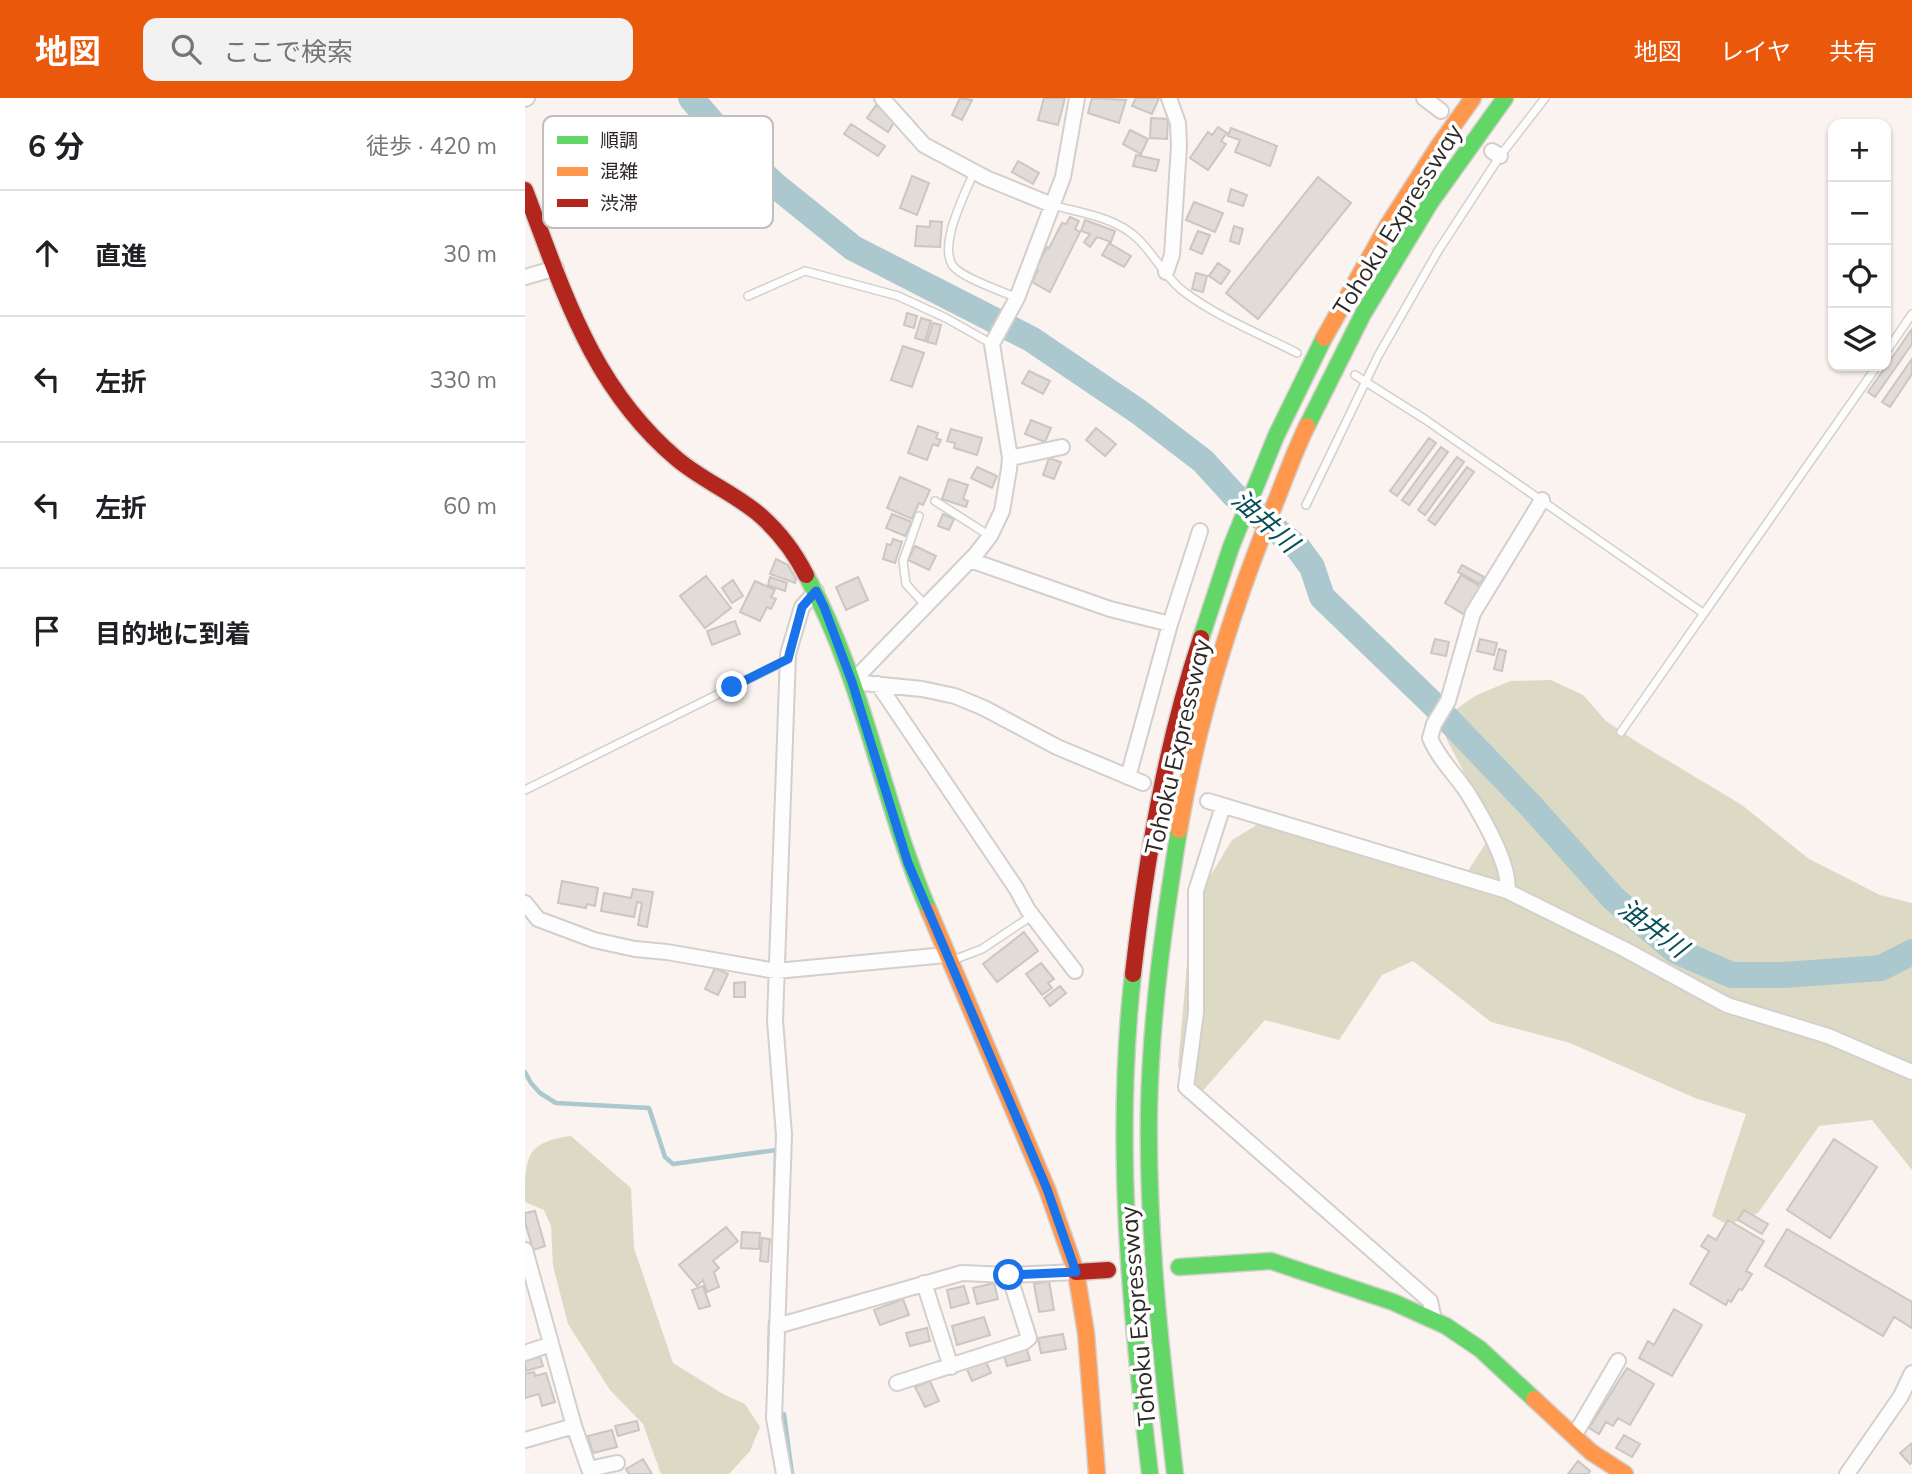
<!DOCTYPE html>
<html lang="ja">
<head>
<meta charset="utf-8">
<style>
  body { margin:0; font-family:Mulish,"Noto Sans JP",sans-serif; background:#f2f2f2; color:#202124 }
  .controls { position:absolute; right:21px; top:21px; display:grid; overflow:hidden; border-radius:14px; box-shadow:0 2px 5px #0004 }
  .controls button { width:63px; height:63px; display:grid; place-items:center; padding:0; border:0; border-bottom:2px solid #e0e0e0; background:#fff; color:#202124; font:35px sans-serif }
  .stop { position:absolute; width:21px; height:21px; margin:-16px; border:5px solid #1a73e8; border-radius:50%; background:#fff }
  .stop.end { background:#1a73e8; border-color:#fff; box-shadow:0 2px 7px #0008 }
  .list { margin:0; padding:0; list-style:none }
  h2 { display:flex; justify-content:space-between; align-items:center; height:91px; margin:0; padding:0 28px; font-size:30px }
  h2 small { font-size:23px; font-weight:400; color:#757577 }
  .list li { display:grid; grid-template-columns:46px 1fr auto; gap:21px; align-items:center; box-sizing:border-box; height:126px; padding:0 28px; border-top:2px solid #e0e0e0 }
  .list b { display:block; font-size:26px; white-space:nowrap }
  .list em { font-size:23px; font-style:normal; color:#757577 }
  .icon { flex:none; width:38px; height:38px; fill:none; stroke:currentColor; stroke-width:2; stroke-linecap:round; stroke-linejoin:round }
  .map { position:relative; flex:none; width:1387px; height:1376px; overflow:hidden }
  header { display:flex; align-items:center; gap:42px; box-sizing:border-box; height:98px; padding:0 35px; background:#ea580c; color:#fff }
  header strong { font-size:33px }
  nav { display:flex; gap:38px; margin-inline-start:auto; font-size:24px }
  .search { width:490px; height:63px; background:#f2f2f2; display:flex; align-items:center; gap:18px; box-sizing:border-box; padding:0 24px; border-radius:14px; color:#757577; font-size:26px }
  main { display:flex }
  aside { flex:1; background:#fff }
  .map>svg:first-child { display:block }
  .forest { fill:#dcdac4 }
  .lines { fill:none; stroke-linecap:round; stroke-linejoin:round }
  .stream { stroke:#aac8ce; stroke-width:4.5 }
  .river { stroke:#aac8ce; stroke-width:26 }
  .building { fill:#e2dcd9; stroke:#ccc6c3; stroke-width:2 }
  .lane-casing { stroke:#d4cfcc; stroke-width:10 }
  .street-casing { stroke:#d4cfcc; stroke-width:18 }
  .fast-casing { stroke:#d4cfcc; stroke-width:19 }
  .slow-casing { stroke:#d4cfcc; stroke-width:19 }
  .jam-casing { stroke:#d4cfcc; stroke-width:19 }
  .lane { stroke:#fefdfd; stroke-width:7 }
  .street { stroke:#fefdfd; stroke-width:14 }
  .fast { stroke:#63d668; stroke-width:16 }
  .slow { stroke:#ff974d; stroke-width:16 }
  .jam { stroke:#b3261e; stroke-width:16 }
  .route { stroke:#1a73e8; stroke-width:9 }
  .labels { text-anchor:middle; stroke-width:7; stroke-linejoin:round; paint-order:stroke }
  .street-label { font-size:24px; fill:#2d2825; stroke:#fff }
  .water-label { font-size:26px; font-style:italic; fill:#074e58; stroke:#fff }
  .key { fill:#fff; stroke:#c0bebe; stroke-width:2 }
  .key-label { font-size:19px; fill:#2d2825 }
</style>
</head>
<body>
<header>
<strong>地図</strong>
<div class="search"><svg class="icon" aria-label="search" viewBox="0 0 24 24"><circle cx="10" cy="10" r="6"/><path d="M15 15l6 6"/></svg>ここで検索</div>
<nav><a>地図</a><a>レイヤ</a><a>共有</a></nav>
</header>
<main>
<aside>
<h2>6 分<small>徒歩 · 420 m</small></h2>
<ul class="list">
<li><svg class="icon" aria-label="ahead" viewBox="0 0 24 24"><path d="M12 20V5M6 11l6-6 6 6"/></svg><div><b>直進</b></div><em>30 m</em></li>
<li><svg class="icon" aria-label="left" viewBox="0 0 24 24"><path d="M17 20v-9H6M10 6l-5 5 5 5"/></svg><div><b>左折</b></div><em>330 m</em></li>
<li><svg class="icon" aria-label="left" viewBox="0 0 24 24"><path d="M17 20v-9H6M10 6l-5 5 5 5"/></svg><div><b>左折</b></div><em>60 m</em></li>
<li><svg class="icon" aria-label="arrive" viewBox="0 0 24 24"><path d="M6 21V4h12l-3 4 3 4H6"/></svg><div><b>目的地に到着</b></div></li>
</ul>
</aside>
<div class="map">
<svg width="1387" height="1376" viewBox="0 0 1387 1376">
  <rect width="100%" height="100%" fill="#faf3f0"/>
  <!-- forest -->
  <path class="forest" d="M1026,582L1058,597L1081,623L1112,644L1217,707L1284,761L1355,797L1387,805V1072L1347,1022L1294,1028L1233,1115L1203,1127L1187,1118L1221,1016L1170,1000L1045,945L966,924L888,863L857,877L814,942L740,922L674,997L653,969L667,808L707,742L745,719L936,784L969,732L921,640L922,623L930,612L950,598L985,583Z
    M46,1038L106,1090L109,1150L148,1265L198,1296L220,1306L235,1329L225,1353L204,1376H136L118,1326L85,1292L43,1226L28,1168L26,1128L19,1112L0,1104C0,1060 0,1044 46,1038Z"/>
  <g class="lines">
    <!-- stream -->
    <path class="stream" d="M0,974L6,985L15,995L31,1005L124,1010L140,1059L148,1066L251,1052L249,1135
      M244,1265L245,1224
      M259,1316L267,1376"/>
    <!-- river -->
    <path class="river" d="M166,0L204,44L251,88L328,150L506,241L614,314L678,363L709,397L773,450L787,469L797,499L911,609L1005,707L1088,800L1151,853L1207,877H1259L1356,870L1387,854"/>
  </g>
  <!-- building -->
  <path class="building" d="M435,0L447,2L437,22L427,17Z
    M519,0H540L533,27L513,22Z
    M567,0L601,2L594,25L563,15Z
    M611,0H634L627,16L607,8Z
    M351,7L372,20L363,34L342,20Z
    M626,20L643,21L642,41L625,40Z
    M326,26L360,48L353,58L319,36Z
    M693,29L702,35L696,43L701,46L683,72L665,60L683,34L687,37Z
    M706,30L752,48L745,68L710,54L715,42L703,38Z
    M605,32L623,41L616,56L598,46Z
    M611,57L634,62L631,73L608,68Z
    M493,63L514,75L508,86L487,74Z
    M387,78L404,85L392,117L375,110Z
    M793,79L826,105L733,221L701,195Z
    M706,91L722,97L718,108L703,103Z
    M669,104L698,115L690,134L661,122Z
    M545,119L554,123L550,131L555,134L525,194L507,184L513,172L511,171L522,149L524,150L537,125L541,126Z
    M560,122L590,133L586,144L572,139L565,149L559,144L565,136L556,133Z
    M405,123L417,124L415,149L390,148L392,128L405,129Z
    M709,128L718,131L714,146L705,143Z
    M673,133L685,137L677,156L665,151Z
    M584,145L606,158L599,169L577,157Z
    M693,165L705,173L696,186L684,178Z
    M671,175L682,178L678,194L667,191Z
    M382,215L392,218L389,230L379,227Z
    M396,220L406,223L400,243L390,240Z
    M408,225L416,227L411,246L402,244Z
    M1387,231V246L1350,299L1343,294Z
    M378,248L399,255L387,289L366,282Z
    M1387,261V276L1365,309L1357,304Z
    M504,273L525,283L518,296L497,285Z
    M506,322L526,330L520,344L500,336Z
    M393,328L413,335L411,340L416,342L413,348L408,346L402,362L383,355Z
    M571,330L591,346L580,358L561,342Z
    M426,331L457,340L452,357L429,350L430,345L422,343Z
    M904,340L911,345L872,398L865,393Z
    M916,349L923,354L884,407L877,402Z
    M932,359L939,364L900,417L893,412Z
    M524,360L536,364L529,381L518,377Z
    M452,369L472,378L467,390L446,380Z
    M942,369L949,374L910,427L903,422Z
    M375,379L405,392L398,407L394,405L387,421L362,410Z
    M424,381L443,387L438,401L443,403L441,409L417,401Z
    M367,416L387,424L380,438L361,430Z
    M418,416L429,421L424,432L413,428Z
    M368,441L377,444L370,465L358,461L362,446L366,447Z
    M390,448L411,458L404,472L383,462Z
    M251,461L263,467L271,481L270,485L245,476Z
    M937,467L959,479L955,486L933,474Z
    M936,477L956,489L940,517L920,505Z
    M181,478L206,510L180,530L155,498Z
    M245,479L262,485L260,493L243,487Z
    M333,479L343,502L321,512L311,489Z
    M208,482L218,498L207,505L197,490Z
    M230,483L250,492L246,499L251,501L246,511L242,509L235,523L215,514Z
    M210,523L215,536L187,547L182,533Z
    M910,541L924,544L921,558L906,555Z
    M955,541L972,545L969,557L952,553Z
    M974,551L981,553L977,573L969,571Z
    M37,783L73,790L70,808L62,806L61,810L33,805Z
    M108,791L128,794L122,829L113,827L117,805L112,804L109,819L76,813L79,795L106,800Z
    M499,834L513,853L472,884L458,866Z
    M516,865L529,881L523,885L527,890L517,897L501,876Z
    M190,870L203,876L193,897L180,891Z
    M220,884V899H209V885Z
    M535,888L541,895L525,908L519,900Z
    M1309,1041L1352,1069L1305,1140L1262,1112Z
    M1219,1112L1243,1126L1237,1136L1213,1122Z
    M10,1113L20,1148L8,1152L0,1124V1115Z
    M1203,1122L1239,1143L1221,1173L1227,1176L1217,1192L1214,1191L1206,1204L1203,1202L1201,1207L1165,1186L1184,1153L1176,1148L1183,1137L1191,1142Z
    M201,1129L213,1143L188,1163L194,1170L189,1174L194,1189L182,1194L178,1182L172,1188L154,1167Z
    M1262,1131L1387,1204V1230L1369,1219L1358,1238L1240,1168Z
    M217,1134L235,1135L234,1151L216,1150Z
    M237,1140L245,1141L243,1164L235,1163Z
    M524,1183L529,1212L514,1214L509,1186Z
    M469,1185L473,1201L452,1206L448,1190Z
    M178,1188L185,1208L174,1211L167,1192Z
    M439,1188L444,1205L426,1210L422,1192Z
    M378,1201L384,1217L355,1227L349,1212Z
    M1149,1211L1177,1227L1147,1278L1114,1260L1123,1243L1129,1247Z
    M459,1219L465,1237L432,1247L427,1228Z
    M402,1230L405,1243L385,1248L381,1235Z
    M538,1236L541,1251L516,1255L513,1240Z
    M501,1248L505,1262L482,1268L478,1254Z
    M15,1259L18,1268L1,1273L0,1263Z
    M460,1261L466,1275L447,1283L441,1269Z
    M1102,1270L1129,1286L1105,1327L1093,1320L1088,1328L1081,1324L1074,1336L1064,1330Z
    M9,1274L10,1278L21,1275L30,1304L17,1308L14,1296L0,1300V1276Z
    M405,1283L414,1303L400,1309L390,1289Z
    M112,1323L114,1332L93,1338L90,1328Z
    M87,1332L92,1349L68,1355L63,1338Z
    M1099,1337L1115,1346L1107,1359L1091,1350Z
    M1387,1345V1364L1385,1366L1375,1355Z
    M118,1361L127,1376H104L101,1371Z
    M1053,1363L1065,1373L1063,1376H1043Z"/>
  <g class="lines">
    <!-- lane casing -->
    <g class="lane-casing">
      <path id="lane" d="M449,74C440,96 413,147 428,168C437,180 477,193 492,200
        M527,107C556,115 590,119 612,140C629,156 640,179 658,193C692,219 735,236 772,255
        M223,198L280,173L373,198L421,220L467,246
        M1361,254L1387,216
        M830,277L901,322L1178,515
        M410,403L465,438
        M781,407L853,258L913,153L975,58L1020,0
        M394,418L378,463L381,486L401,508
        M1096,634L1352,268
        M0,692L262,562
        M428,862L457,851L502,821L503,814"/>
    </g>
    <!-- street casing -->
    <g class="street-casing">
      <path id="street" d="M357,0L399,47L461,80L527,107
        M899,0L916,13
        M0,1L2,0
        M967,53L975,58
        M641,174L647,157L654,48L653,25L644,0
        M0,179L31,170
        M485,360L537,349
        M445,462L585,511L645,526
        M327,584L451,456L465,438L477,413L484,371L485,360L467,246L492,200L538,79L552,0
        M327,584L397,591L430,598L459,610L532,649L618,685
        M353,586L491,790L503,812L550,873
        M603,679L645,526L675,433
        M683,703L982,793L1099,851L1202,907L1303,938L1387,974
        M698,708L671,793V914L661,989L905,1203L909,1222
        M982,793C987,769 955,715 942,694C930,676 913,660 905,640L909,626L923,603L948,515L1017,402
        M0,805L13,821L69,842L110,851L142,854L251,873L421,857
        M0,1152L49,1328L64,1371L92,1365
        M399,1185L426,1269
        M252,1228L437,1175L484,1177L551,1174
        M0,1255L26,1246
        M372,1285L499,1244L504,1240L484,1177
        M1049,1338L1093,1263
        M0,1342L49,1328
        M259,1376L249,1320L259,1037L250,922L263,556L277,509L291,493
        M1322,1376L1376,1298L1387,1275"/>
    </g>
    <!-- fast casing -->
    <g class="fast-casing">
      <path id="fast" d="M782,328L838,216L905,105L980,0
        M281,477C339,582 357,704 404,813
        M676,540L706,449L751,338L799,240
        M608,876C589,1043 605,1210 625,1376
        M654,1169L746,1163L868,1204L921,1228L955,1251L1009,1301
        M650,1376C636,1255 622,1133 624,1011C626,917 639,824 654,732"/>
    </g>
    <!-- slow casing -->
    <g class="slow-casing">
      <path id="slow" d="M799,240L863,127L915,46L948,0
        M654,732C673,620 708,508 751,403C761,378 770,352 782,328
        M404,813L522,1091L551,1174L561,1235L572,1376
        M1009,1301L1066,1354L1100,1376"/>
    </g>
    <!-- jam casing -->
    <g class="jam-casing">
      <path id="jam" d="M0,92C39,194 66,288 152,361C178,383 211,396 236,418C255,435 270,455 281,477
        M608,876C621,763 640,648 676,540
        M551,1174L583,1172"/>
    </g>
    <!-- lane -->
    <use href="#lane" class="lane"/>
    <!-- street -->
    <use href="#street" class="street"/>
    <!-- fast -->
    <use href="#fast" class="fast"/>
    <!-- slow -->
    <use href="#slow" class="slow"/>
    <!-- jam -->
    <use href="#jam" class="jam"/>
  </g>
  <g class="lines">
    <!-- route -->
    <path class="route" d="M207,589L263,561L277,509L291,493L299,509L327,584L383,765L522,1091L551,1174L484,1177"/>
  </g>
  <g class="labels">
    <!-- street labels -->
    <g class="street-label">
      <text transform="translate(873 122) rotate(-58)" y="8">Tohoku Expressway</text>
      <text transform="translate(653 649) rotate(-77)" y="8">Tohoku Expressway</text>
      <text transform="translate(613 1218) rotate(-95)" y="8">Tohoku Expressway</text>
    </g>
    <!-- water labels -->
    <g class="water-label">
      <text transform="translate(740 423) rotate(42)" y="9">油井川</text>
      <text transform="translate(1128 830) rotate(37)" y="9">油井川</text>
    </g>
  </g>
  <!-- legend -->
  <rect x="18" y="18" width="230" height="112" rx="10" class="key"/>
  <rect x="32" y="38" width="31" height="8" fill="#63d668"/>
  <rect x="32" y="69" width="31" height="9" fill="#ff974d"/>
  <rect x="32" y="101" width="31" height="8" fill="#b3261e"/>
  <g class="key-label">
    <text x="75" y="49">順調</text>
    <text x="75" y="80">混雑</text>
    <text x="75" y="112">渋滞</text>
  </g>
</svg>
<div class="controls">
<button>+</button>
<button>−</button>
<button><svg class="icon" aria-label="locate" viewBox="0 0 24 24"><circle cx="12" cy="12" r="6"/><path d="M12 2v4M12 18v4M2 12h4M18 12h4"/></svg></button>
<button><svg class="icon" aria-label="layers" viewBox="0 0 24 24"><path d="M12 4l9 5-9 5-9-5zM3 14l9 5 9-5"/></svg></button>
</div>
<div class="stop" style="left:484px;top:1177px"></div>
<div class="stop end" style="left:207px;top:589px"></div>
</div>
</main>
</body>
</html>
